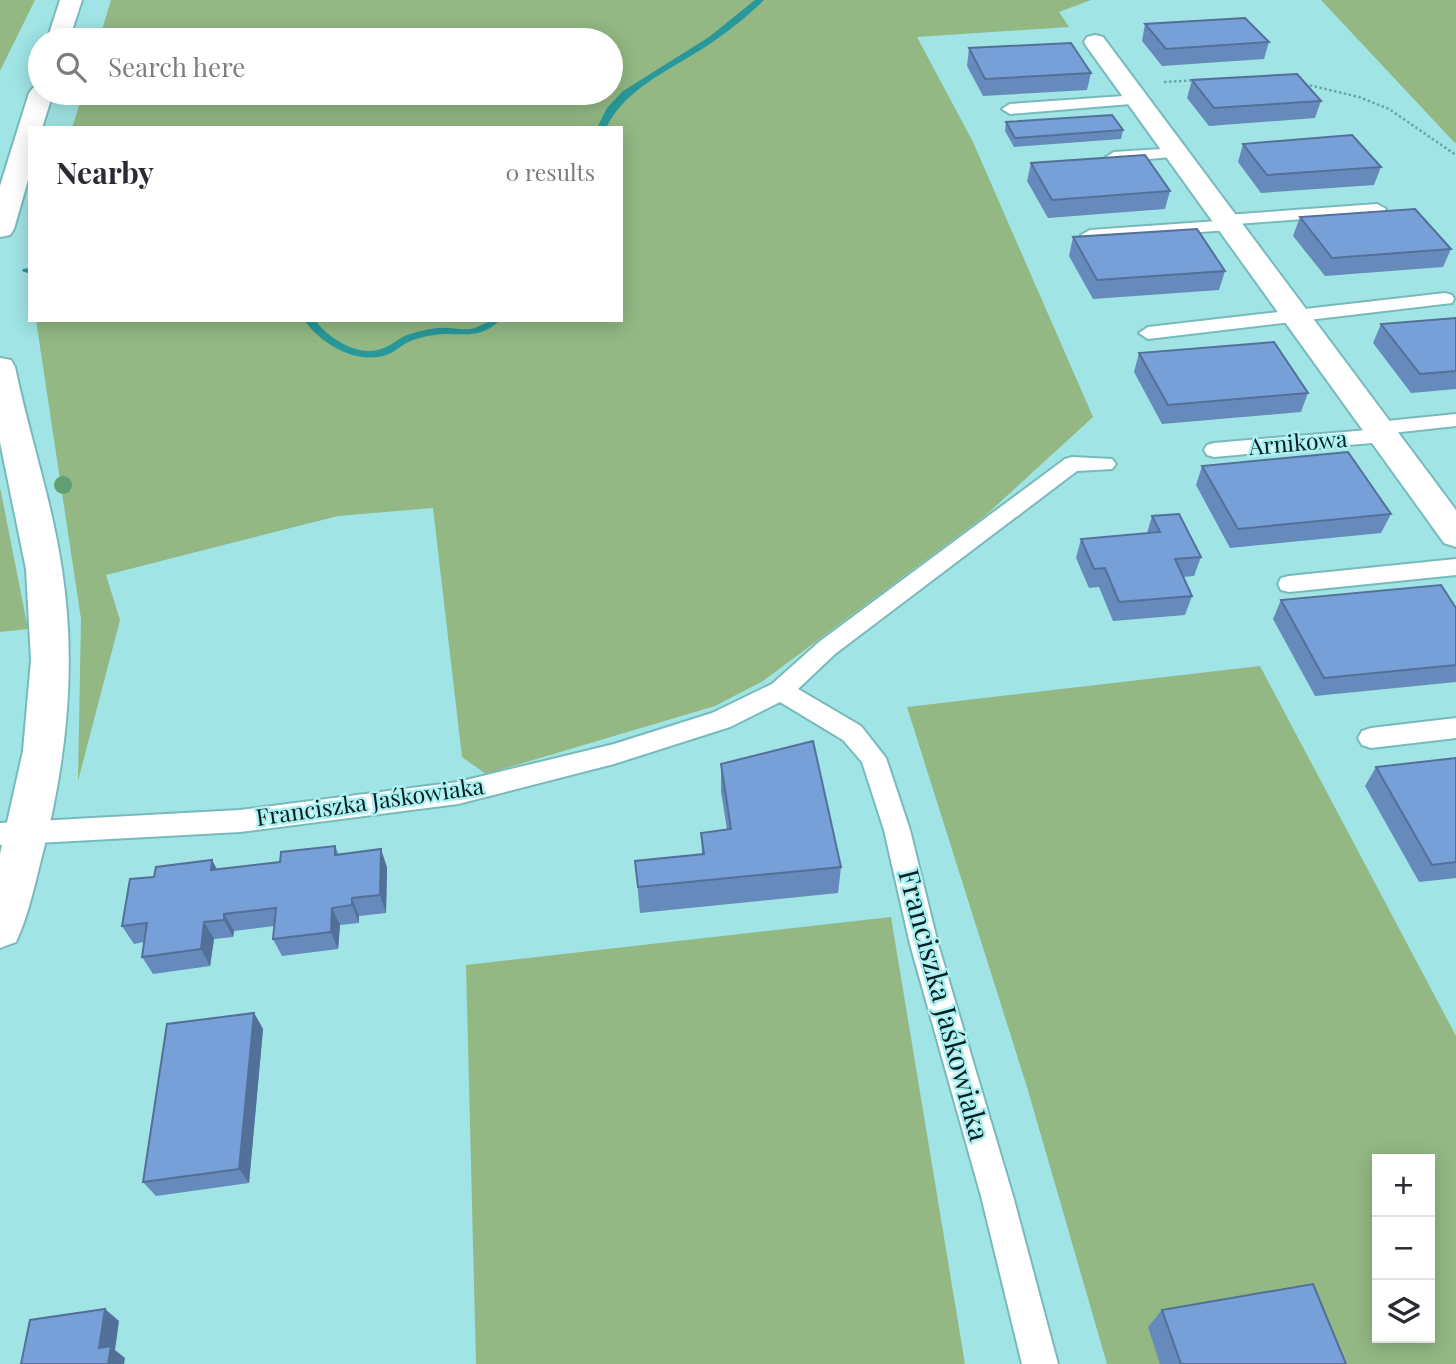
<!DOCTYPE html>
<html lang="en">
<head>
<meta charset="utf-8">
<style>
  body { margin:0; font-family:"Playfair Display",serif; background:#f2f2f3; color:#2b2b33 }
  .controls { position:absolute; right:21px; bottom:21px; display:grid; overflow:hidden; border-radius:0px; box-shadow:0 4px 18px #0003 }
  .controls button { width:63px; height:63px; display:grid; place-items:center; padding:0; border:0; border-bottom:2px solid #e1e1e2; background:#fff; color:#2b2b33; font:35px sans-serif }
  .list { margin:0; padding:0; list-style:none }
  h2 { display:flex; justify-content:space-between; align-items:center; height:91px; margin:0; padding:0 28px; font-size:30px }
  h2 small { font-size:23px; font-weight:400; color:#7c7c81 }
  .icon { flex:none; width:38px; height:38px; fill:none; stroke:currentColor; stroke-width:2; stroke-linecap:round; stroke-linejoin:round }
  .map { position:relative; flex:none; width:1456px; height:1364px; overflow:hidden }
  .search { position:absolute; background:#fff; box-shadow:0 4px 18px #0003; left:28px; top:28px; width:595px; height:77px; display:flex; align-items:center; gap:18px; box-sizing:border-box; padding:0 24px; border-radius:38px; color:#7c7c81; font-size:26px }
  .panel { position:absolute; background:#fff; box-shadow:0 4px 18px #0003; left:28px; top:126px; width:595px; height:196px; border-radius:0px }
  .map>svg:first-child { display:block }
  .green { fill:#93b884; fill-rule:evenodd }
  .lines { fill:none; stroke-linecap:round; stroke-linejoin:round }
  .stream { fill:#28989a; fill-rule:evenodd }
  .service-casing { stroke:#78babc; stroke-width:4 }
  .minor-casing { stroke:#78babc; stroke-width:4 }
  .tertiary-casing { stroke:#78babc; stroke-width:4 }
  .path { stroke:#6da4a5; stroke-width:2.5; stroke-dasharray:2.5 2.5; stroke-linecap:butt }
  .service { fill:#fff; fill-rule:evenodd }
  .minor { fill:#fff; fill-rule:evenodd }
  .tertiary { fill:#fff; fill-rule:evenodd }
  .tree { fill:#639f73 }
  .wall { fill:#668abb }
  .shaded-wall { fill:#537098 }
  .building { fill:#77a0d9; stroke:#537098; stroke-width:2 }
  .labels { text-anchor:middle; stroke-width:5; stroke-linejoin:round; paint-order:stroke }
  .street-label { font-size:23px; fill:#031f20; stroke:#adf1f2 }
  .near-street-label { font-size:28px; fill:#031f20; stroke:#adf1f2 }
</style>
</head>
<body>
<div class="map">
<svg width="1456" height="1364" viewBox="0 0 1456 1364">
  <rect width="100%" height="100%" fill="#a0e4e5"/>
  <!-- green -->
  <path class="green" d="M0,0H35L0,71Z
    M111,0H1091L1059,12L1069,27L917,37L973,142L1093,417L986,515L763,681L715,706L486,774L462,757L433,508L338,516L106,575L120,620L78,781L81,619L36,320H621V128H72L83,93H611V40H99Z
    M1321,0H1456V143L1454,142Z
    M0,487L28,629L0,632Z
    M1260,666L1456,1036V1364H1107L1027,1087L907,707ZM1377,1159H1430V1338H1377Z
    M891,917L965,1364H476L466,965Z"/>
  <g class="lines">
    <!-- stream -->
    <path class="stream" d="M755,0H764C749,15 731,29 714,41C676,68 627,85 606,128H597L607,108L623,91L709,37Z
      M30,268V274L22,271L23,269Z
      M304,320H315C328,338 357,357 381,349C392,346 399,337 410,334C422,331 435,327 448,328C455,328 462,330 470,329C482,327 486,320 500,320C478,342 460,331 434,335C423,337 412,339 403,345C398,348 394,352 389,354C358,366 322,345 304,320Z"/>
    <!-- service casing -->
    <g class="service-casing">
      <path id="service" d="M1138,95L1143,97L1146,100L1143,103L1010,114L1002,109L1010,104Z
        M1177,148L1185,153L1183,156L1114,162L1106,157L1114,152Z
        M1377,204L1386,209L1383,213L1237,224L1235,229L1229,230L1090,240L1081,235L1090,230L1218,221L1220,216L1226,215Z
        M1445,293L1452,295L1454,299L1452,303L1148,339L1139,333L1148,327Z
        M1456,414V426L1392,433L1390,440L1383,442L1214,457L1207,455L1204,450L1207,445L1214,443L1368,430L1370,423L1377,422Z
        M1072,457L1112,459L1116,464L1112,469L1077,471L835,654L798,689L861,726L886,758L910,830L938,944L1013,1196L1058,1364H1022L981,1196L910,944L884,830L862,762L843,740L780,702L730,727L614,764L458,804L240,832L0,845V823L240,810L458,782L614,744L712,713L772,684L819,642L1065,459Z
        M1456,559V575L1289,592L1281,590L1278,584L1281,578L1289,576Z
        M1456,718V738L1371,748L1362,745L1358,738L1362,731L1371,728Z"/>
    </g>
    <!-- minor casing -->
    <g class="minor-casing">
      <path id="minor" d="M1095,35L1103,37L1456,510V547L1444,543L1087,47L1084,42L1087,37Z"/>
    </g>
    <!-- tertiary casing -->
    <g class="tertiary-casing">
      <path id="tertiary" d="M60,0H82L69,40H47Z
        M40,86V93H53L42,128H30V173L14,229L10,235L0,237V186L29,93L33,88Z
        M0,358L11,360L15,367C29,435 52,501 62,570C77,667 66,765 41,860C34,888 28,916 16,942L0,948V854L23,751L31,660L26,569L0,442Z"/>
    </g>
    <!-- path -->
    <path class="path" d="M1164,82L1236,78
      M1300,83L1359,97L1389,109L1456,155"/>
    <!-- service -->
    <use href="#service" class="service"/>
    <!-- minor -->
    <use href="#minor" class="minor"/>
    <!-- tertiary -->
    <use href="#tertiary" class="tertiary"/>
  </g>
  <!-- trees -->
  <circle class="tree" cx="63" cy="485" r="9"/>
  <!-- wall -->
  <path class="wall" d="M1145,24L1269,42L1264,59L1162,66L1142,41Z
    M969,48L1091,73L1087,90L983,96L967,66Z
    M1192,80L1321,101L1315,118L1209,126L1187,98Z
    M1006,122L1123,130L1121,139L1014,147L1005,131Z
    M1243,144L1381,167L1374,185L1261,193L1238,162Z
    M1031,163L1170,191L1165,209L1048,218L1027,181Z
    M1300,217L1451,249L1443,267L1325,276L1293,236Z
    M1073,237L1225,271L1219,290L1093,299L1069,256Z
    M1456,318V389L1411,393L1373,343L1381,324Z
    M1139,353L1308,393L1301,412L1162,424L1134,372Z
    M1202,466L1391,514L1381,533L1230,548L1196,485Z
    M1152,516L1201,557L1194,576L1183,577L1192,596L1185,615L1113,621L1099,587L1089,588L1076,558L1081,539L1147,533Z
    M1281,600L1456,608V682L1315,696L1273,619Z
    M1456,758V878L1419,882L1365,786L1376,767Z
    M721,764L841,867L838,893L640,913L635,861L702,854L701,833L727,830L721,791Z
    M335,846L339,855L387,867L386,913L359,916V923L340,925L338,949L282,956L273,939L274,926L234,931L233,937L214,939L210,966L153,974L142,957L144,942L134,944L122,926L154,877L212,860L217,869L280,862Z
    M254,1013L263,1029L249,1183L156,1196L143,1182Z
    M1162,1310L1346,1364H1160L1148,1327Z"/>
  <!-- shaded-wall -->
  <path class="shaded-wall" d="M381,849L387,867L386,913L380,895Z
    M212,860L221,878L211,870Z
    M352,898L359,916V923L352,905Z
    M332,908L340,925L338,949L331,932Z
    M224,914L234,931L233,937L224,920Z
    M204,922L214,939L210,966L201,949Z
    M254,1013L263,1029L249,1183L239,1169Z
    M105,1309L119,1321L115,1350L125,1358L124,1364H108L99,1348Z"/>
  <!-- building -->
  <path class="building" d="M1245,18L1269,42L1166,49L1145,24Z
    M1071,43L1091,73L985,79L969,48Z
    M1297,74L1321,101L1214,108L1192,80Z
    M1112,115L1123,130L1015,138L1006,122Z
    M1352,135L1381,167L1267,175L1243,144Z
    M1145,155L1170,191L1052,200L1031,163Z
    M1415,209L1451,249L1332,258L1300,217Z
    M1197,229L1225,271L1097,280L1073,237Z
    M1456,318V371L1420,374L1381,324Z
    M1274,342L1308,393L1168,405L1139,353Z
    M1348,452L1391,514L1238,529L1202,466Z
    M1179,514L1201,557L1175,559L1192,596L1119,602L1105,568L1094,569L1081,539L1160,532L1152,516Z
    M1441,585L1456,608V665L1324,678L1281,600Z
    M813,741L841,867L638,887L635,861L704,854L701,833L731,829L721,764Z
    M1456,758V862L1432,865L1376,767Z
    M335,846V855L381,849L380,895L352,898V905L332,908L331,932L273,939L276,908L224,914V920L204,922L201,949L142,957L147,923L122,926L130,879L154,877L156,867L212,860L211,870L280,862L281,852Z
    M254,1013L239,1169L143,1182L167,1024Z
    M1313,1284L1346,1364H1181L1162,1310Z
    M105,1309L99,1348L111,1346L108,1364H21L30,1320Z"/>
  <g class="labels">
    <!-- street labels -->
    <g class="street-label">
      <text transform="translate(1298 443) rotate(-5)" y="8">Arnikowa</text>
      <text transform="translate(370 802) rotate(-8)" y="8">Franciszka Jaśkowiaka</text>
    </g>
    <!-- near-street labels -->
    <g class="near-street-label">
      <text transform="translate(944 1005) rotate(75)" y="10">Franciszka Jaśkowiaka</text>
    </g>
  </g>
</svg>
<div class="controls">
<button>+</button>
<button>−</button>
<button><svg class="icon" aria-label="layers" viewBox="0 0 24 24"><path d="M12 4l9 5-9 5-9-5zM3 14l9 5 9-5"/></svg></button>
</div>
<div class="search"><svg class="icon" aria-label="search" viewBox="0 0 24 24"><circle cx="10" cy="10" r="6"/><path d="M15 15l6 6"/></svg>Search here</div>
<section class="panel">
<h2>Nearby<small>0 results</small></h2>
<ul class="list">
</ul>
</section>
</div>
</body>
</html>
